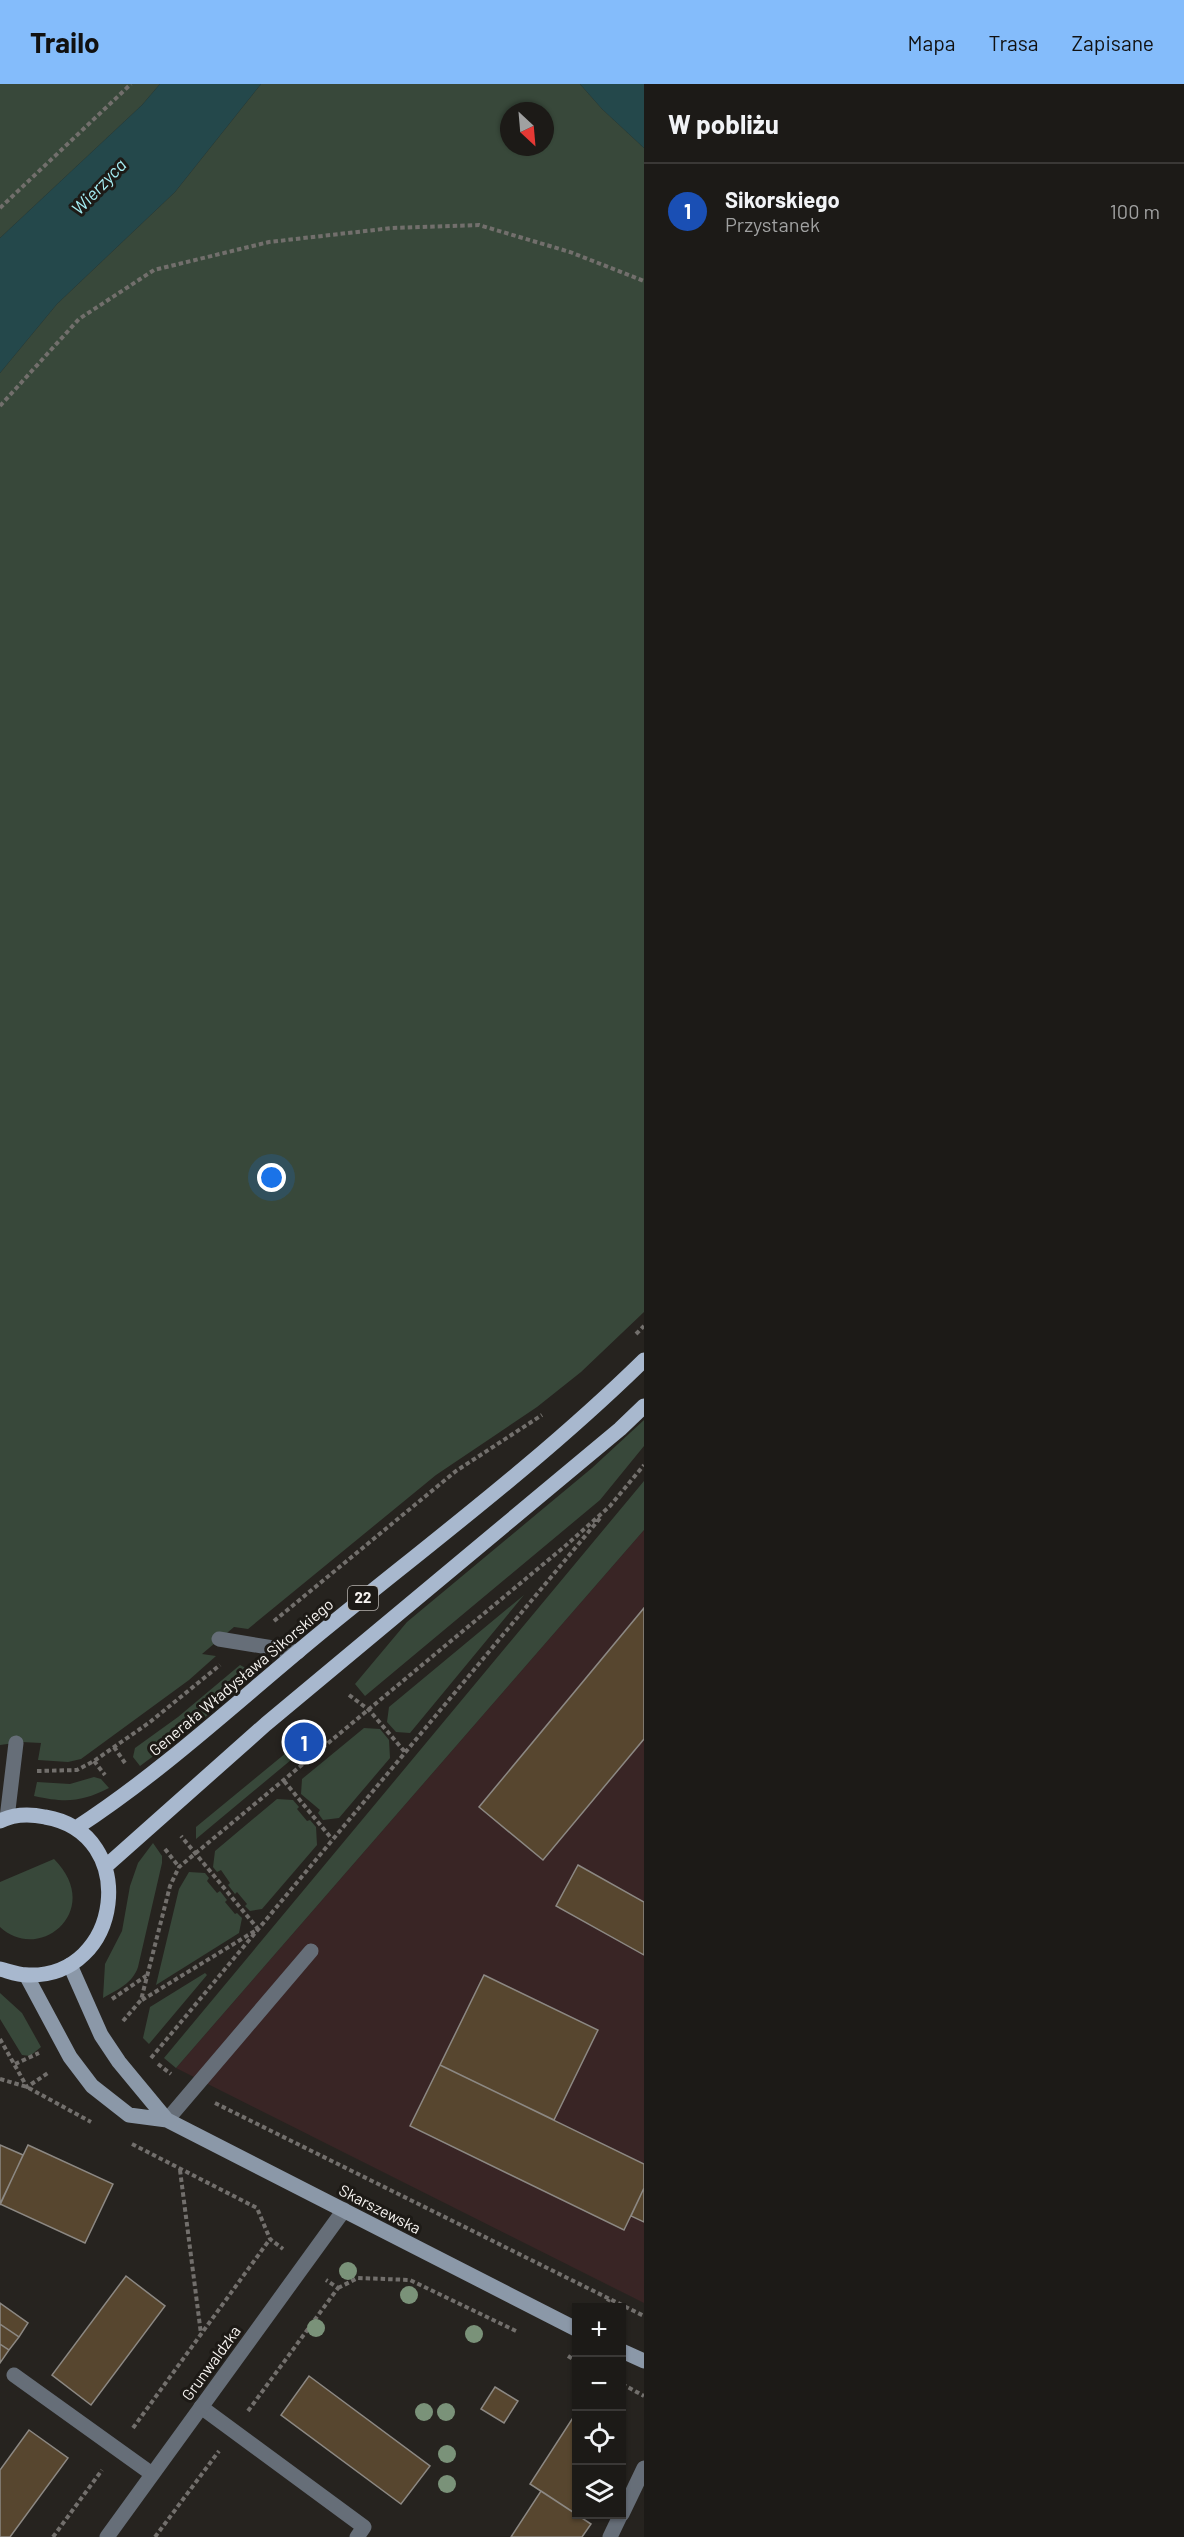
<!DOCTYPE html>
<html lang="pl">
<head>
<meta charset="utf-8">
<style>
  body { margin:0; font-family:Barlow,sans-serif; background:#292724; color:#f1f3f6 }
  .controls { position:absolute; right:18px; bottom:18px; display:grid; overflow:hidden; border-radius:0px; box-shadow:0 2px 4px #0004 }
  .controls button { width:54px; height:54px; display:grid; place-items:center; padding:0; border:0; border-bottom:2px solid #3a3836; background:#1c1a17; color:#f1f3f6; font:30px sans-serif }
  .compass { position:absolute; left:500px; top:18px; width:54px; height:54px; border-radius:50%; background:#1c1a17; box-shadow:0 2px 4px #0004; rotate:154deg }
  .you { position:absolute; left:272px; top:1094px; width:21px; height:21px; margin:-15px; border:4px solid #fff; border-radius:50%; background:#1a73e8; box-shadow:0 0 0 9px #1a73e833 }
  .badge { display:grid; place-items:center; width:39px; height:39px; border-radius:50%; background:#84bcfb; color:#fff; font-size:20px; font-weight:700 }
  .pin { position:absolute; translate:-50% -50%; border:3px solid #fff; box-shadow:0 2px 6px #0006 }
  .list { margin:0; padding:0; list-style:none }
  h2 { display:flex; justify-content:space-between; align-items:center; height:78px; margin:0; padding:0 24px; font-size:26px }
  h2 small { font-size:20px; font-weight:400; color:#a0a1a1 }
  .list li { display:grid; grid-template-columns:39px 1fr auto; gap:18px; align-items:center; box-sizing:border-box; height:96px; padding:0 24px; border-top:2px solid #3a3836 }
  .list b { display:block; font-size:22px; white-space:nowrap }
  .list p { margin:0; font-size:20px; white-space:nowrap; color:#a0a1a1 }
  .list em { font-size:20px; font-style:normal; color:#a0a1a1 }
  .icon { flex:none; width:33px; height:33px; fill:none; stroke:currentColor; stroke-width:2; stroke-linecap:round; stroke-linejoin:round }
  .map { position:relative; flex:none; width:644px; height:2453px; overflow:hidden }
  header { display:flex; align-items:center; gap:36px; box-sizing:border-box; height:84px; padding:0 30px; background:#84bcfb; color:#111 }
  header strong { font-size:28px }
  nav { display:flex; gap:33px; margin-inline-start:auto; font-size:21px }
  main { display:flex }
  aside { flex:1; background:#1c1a17 }
  .map>svg:first-child { display:block }
  .industrial { fill:#392525 }
  .green { fill:#38483a; fill-rule:evenodd }
  .water { fill:#24484b }
  .building { fill:#57462f; stroke:#8c8883; stroke-width:1.5 }
  .lines { fill:none; stroke-linecap:round; stroke-linejoin:round }
  .path { stroke:#726f6c; stroke-width:4; stroke-dasharray:4.5 3; stroke-linecap:butt }
  .lane { stroke:#666e78; stroke-width:15 }
  .street { stroke:#666e78; stroke-width:15 }
  .secondary { stroke:#8b98a8; stroke-width:15 }
  .primary { stroke:#a8b8ce; stroke-width:15 }
  .tree { fill:#7a9279 }
  .labels { text-anchor:middle; stroke-width:6; stroke-linejoin:round; paint-order:stroke }
  .shield { fill:#1d1a16; stroke:#b6b3af; stroke-width:1.5 }
  .shield-label { font-size:15px; font-weight:bold; fill:#f7f4f1 }
  .street-label { font-size:16px; fill:#f7f4f1; stroke:#1d1a16 }
  .water-label { font-size:18px; font-style:italic; fill:#a5edf3; stroke:#1d1a16 }
</style>
</head>
<body>
<header>
<strong>Trailo</strong>
<nav><a>Mapa</a><a>Trasa</a><a>Zapisane</a></nav>
</header>
<main>
<div class="map">
<svg width="644" height="2453" viewBox="0 0 644 2453">
  <rect width="100%" height="100%" fill="#26231f"/>
  <!-- industrial -->
  <path class="industrial" d="M644,1446V2219L176,1984Z"/>
  <!-- green -->
  <path class="green" d="M0,0H160L142,21L0,154Z
    M261,0H580L602,25L644,64V1228L581,1288L537,1323L436,1391L248,1545L234,1543L202,1570L216,1572L189,1596L81,1675L68,1678L38,1676L41,1659L22,1658L0,1661V289L57,220L175,108ZM509,27H545V63H509Z
    M644,1336V1362L600,1416L365,1612L355,1600L407,1538L592,1384Z
    M644,1397V1446L176,1984L164,1974Z
    M524,1511L410,1649L396,1648L387,1638L389,1623Z
    M240,1581L257,1590L198,1639L140,1682L133,1673L135,1664L178,1633Z
    M364,1644L380,1645L389,1656L390,1674L339,1734L323,1736L318,1729L320,1726L301,1710L302,1695Z
    M309,1650L315,1656L196,1755V1743Z
    M94,1693L101,1695L109,1704C81,1718 66,1719 34,1712L37,1698L70,1700Z
    M277,1715L293,1716L299,1723L297,1725L307,1737L310,1736L316,1743L317,1761L262,1825L250,1827L245,1822L247,1820L237,1808L235,1810L228,1801L230,1799L221,1786L217,1788L213,1783L215,1767Z
    M153,1759L162,1772V1779L138,1883C133,1899 117,1906 103,1914L105,1880L122,1847L130,1802L138,1779Z
    M54,1775C105,1826 39,1880 0,1843V1798Z
    M189,1788L205,1789L209,1794L207,1797L217,1809L220,1807L227,1816L225,1818L235,1830L237,1829L242,1834L239,1849L156,1901L179,1805Z
    M205,1889L207,1891L149,1960L143,1954L150,1923Z
    M0,1909L22,1929L41,1963L30,1972L22,1971L0,1935Z"/>
  <!-- water -->
  <path class="water" d="M160,0H261L175,108L57,220L0,289V154L142,21Z
    M580,0H644V64L602,25Z"/>
  <!-- building -->
  <path class="building" d="M644,1524V1655L543,1776L479,1723Z
    M578,1781L644,1818V1871L556,1822Z
    M484,1891L598,1946L554,2036L440,1981Z
    M440,1981L644,2080V2104L624,2146L410,2042Z
    M0,2061L23,2071L0,2121Z
    M28,2061L113,2100L85,2159L0,2120Z
    M644,2104V2138L631,2132Z
    M126,2192L165,2222L91,2321L52,2291Z
    M0,2219L28,2239L19,2253L0,2240Z
    M0,2240L19,2253L9,2266L0,2260Z
    M0,2260L9,2266L0,2279Z
    M309,2292L430,2382L401,2420L281,2331Z
    M495,2303L518,2317L504,2339L481,2325Z
    M576,2329V2430L530,2400Z
    M29,2346L68,2374L10,2453H0V2386Z
    M541,2407L591,2440L582,2453H511Z"/>
  <g class="lines">
    <!-- path -->
    <path class="path" d="M0,124L131,0
      M0,322L79,235L154,186L269,158L392,144L479,141L570,168L644,197
      M636,1250L644,1242
      M274,1537L456,1387L542,1331
      M349,1611L369,1626L405,1668
      M114,1663L125,1679
      M94,1677L105,1691
      M37,1687L77,1686L94,1677L150,1638L220,1581
      M284,1697L332,1755
      M165,1765L179,1783
      M112,1915L146,1892
      M142,1916L258,1845L181,1752
      M123,1937L141,1916L170,1802L179,1783L564,1463L610,1422L644,1381
      M0,1955L27,2003L48,1989
      M151,1974L601,1433
      M15,1980L39,1969
      M158,1980L171,1990
      M0,1995L27,2003L91,2038
      M215,2019L644,2232
      M132,2060L257,2124L270,2155L283,2165
      M180,2086L201,2250
      M338,2204L358,2194L410,2196L518,2248
      M604,2224L609,2215
      M568,2272L576,2277
      M622,2300L644,2312
      M248,2327L338,2204L326,2196
      M133,2344L270,2155
      M53,2453L102,2386
      M155,2453L219,2367"/>
    <!-- lane -->
    <path class="lane" d="M219,1555L298,1568
      M7,1734L16,1659
      M167,2036L311,1867
      M14,2291L152,2390
      M201,2323L364,2443L357,2453"/>
    <!-- street -->
    <path class="street" d="M622,2430L644,2384
      M107,2453L344,2126
      M610,2453L621,2430"/>
    <!-- secondary -->
    <path class="secondary" d="M70,1881L101,1951L119,1978L167,2036
      M26,1891L70,1973L92,2002L129,2031L167,2036L576,2245
      M622,2267L644,2277"/>
    <!-- primary -->
    <path class="primary" d="M0,1737C14,1730 30,1730 45,1733C141,1749 123,1895 27,1891C18,1891 8,1887 0,1885
      M76,1744C165,1686 242,1613 324,1546C432,1458 544,1374 644,1276
      M105,1783L266,1640L620,1345L644,1322"/>
  </g>
  <!-- trees -->
  <g class="tree">
    <circle cx="348" cy="2187" r="9"/>
    <circle cx="409" cy="2211" r="9"/>
    <circle cx="316" cy="2244" r="9"/>
    <circle cx="474" cy="2250" r="9"/>
    <circle cx="424" cy="2328" r="9"/>
    <circle cx="446" cy="2328" r="9"/>
    <circle cx="447" cy="2370" r="9"/>
    <circle cx="447" cy="2400" r="9"/>
  </g>
  <g class="labels">
    <!-- shield labels -->
    <rect class="shield" x="348" y="1502" width="30" height="24" rx="4.5"/>
    <g class="shield-label">
      <text x="363" y="1519">22</text>
    </g>
    <!-- street labels -->
    <g class="street-label">
      <text transform="translate(241 1593) rotate(-40)" y="6">Generała Władysława Sikorskiego</text>
      <text transform="translate(380 2125) rotate(27)" y="6">Skarszewska</text>
      <text transform="translate(211 2279) rotate(-54)" y="6">Grunwaldzka</text>
    </g>
    <!-- water labels -->
    <g class="water-label">
      <text transform="translate(99 103) rotate(-46)" y="6">Wierzyca</text>
    </g>
  </g>
</svg>
<div class="controls">
<button>+</button>
<button>−</button>
<button><svg class="icon" aria-label="locate" viewBox="0 0 24 24"><circle cx="12" cy="12" r="6"/><path d="M12 2v4M12 18v4M2 12h4M18 12h4"/></svg></button>
<button><svg class="icon" aria-label="layers" viewBox="0 0 24 24"><path d="M12 4l9 5-9 5-9-5zM3 14l9 5 9-5"/></svg></button>
</div>
<svg class="compass" viewBox="-18 -18 36 36"><path d="M0-13l5 13h-10z" fill="#e53935"/><path d="M0 13l5-13h-10z" fill="#a0a1a1"/></svg>
<div class="you"></div>
<div class="pin badge" style="left:304px;top:1658px;background:#1a4fb4">1</div>
</div>
<aside>
<h2>W pobliżu<small></small></h2>
<ul class="list">
<li><span class="badge" style="background:#1a4fb4">1</span><div><b>Sikorskiego</b><p>Przystanek</p></div><em>100 m</em></li>
</ul>
</aside>
</main>
</body>
</html>
